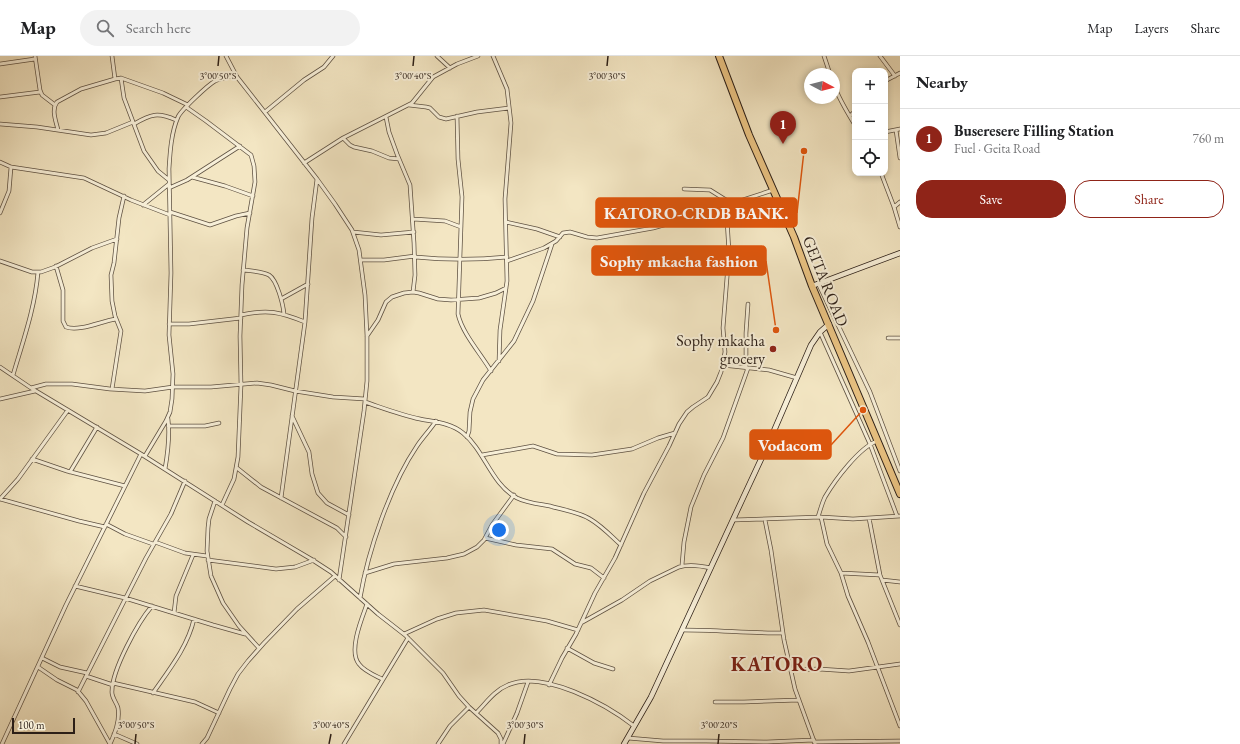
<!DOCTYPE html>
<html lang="en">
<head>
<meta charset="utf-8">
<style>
  body { margin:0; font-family:"EB Garamond",serif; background:#f2f2f2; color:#202124 }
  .controls { position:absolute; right:12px; top:12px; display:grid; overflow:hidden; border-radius:8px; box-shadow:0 2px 6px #0003 }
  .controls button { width:36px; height:36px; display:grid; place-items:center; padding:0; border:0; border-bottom:1px solid #e0e0e0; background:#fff; color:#202124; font:20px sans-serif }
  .compass { position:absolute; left:804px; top:12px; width:36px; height:36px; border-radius:50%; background:#fff; box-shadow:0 2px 6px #0003; rotate:97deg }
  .scale { position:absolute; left:12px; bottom:10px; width:63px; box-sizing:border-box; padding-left:4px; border:2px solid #2c1f17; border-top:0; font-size:11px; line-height:14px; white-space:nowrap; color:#2c1f17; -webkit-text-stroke:3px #f7efd8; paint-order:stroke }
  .you { position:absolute; left:499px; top:474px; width:14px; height:14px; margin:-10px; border:3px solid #fff; border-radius:50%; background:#1a73e8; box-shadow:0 0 0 6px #1a73e833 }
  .badge { display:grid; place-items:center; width:26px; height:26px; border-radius:50%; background:#8f2418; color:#fff; font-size:13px; font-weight:700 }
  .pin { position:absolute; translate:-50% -33px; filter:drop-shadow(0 1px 2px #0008) }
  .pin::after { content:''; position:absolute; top:21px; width:14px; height:12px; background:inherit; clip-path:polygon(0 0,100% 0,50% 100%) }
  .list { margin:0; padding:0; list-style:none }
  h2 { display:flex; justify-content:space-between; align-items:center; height:52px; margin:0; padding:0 16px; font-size:17px }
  h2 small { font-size:13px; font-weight:400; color:#757577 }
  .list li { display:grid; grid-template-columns:26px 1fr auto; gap:12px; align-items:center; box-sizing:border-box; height:60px; padding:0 16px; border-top:1px solid #e0e0e0 }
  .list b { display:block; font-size:15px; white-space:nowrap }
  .list p { margin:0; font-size:13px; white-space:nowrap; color:#757577 }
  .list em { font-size:13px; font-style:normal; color:#757577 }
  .actions { display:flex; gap:8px; padding:12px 16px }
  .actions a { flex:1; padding:9px 0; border:1px solid #8f2418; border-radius:16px; text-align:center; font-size:14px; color:#8f2418 }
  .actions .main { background:#8f2418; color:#fff }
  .icon { flex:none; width:22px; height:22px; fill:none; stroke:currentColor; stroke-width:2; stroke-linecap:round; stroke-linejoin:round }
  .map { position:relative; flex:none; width:900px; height:688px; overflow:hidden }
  header { display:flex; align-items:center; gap:24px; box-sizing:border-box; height:56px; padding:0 20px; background:#fff; border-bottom:1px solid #e0e0e0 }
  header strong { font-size:19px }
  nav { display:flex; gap:22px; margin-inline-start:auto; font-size:14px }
  .search { width:280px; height:36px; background:#f2f2f2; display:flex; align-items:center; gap:10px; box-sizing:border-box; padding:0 14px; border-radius:22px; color:#757577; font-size:15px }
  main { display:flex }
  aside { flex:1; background:#fff }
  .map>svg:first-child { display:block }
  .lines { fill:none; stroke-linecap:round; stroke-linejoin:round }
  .street-casing { stroke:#5e5142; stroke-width:4.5 }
  .secondary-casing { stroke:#2c1f17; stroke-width:6 }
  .highway-casing { stroke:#2c1f17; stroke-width:8 }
  .street { stroke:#f7efd8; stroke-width:3 }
  .secondary { stroke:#f7efd8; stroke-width:4.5 }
  .highway { stroke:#eac382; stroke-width:6 }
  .ticks { fill:none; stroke:#2c1f17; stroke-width:1.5 }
  .poi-dot { fill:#8f2418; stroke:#f7efd8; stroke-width:1.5 }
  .labels { text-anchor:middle; stroke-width:4; stroke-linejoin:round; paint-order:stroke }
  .street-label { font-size:16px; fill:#2c1f17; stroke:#f7efd8 }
  .poi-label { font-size:16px; fill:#2c1f17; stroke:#f7efd8; text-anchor:end }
  .district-label { font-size:20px; font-weight:bold; letter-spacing:1px; fill:#7a1f14; stroke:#f7efd8 }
  .ticks-label { font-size:10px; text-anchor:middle; fill:#2c1f17; stroke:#f7efd8; stroke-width:4; stroke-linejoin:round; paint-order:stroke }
  .leader { fill:none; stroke:#df560d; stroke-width:1.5 }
  .callout-dot { fill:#df560d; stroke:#f7efd8; stroke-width:1.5 }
  .callout { fill:#df560d; stroke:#df560d; stroke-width:1.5 }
  .callout-label { font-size:17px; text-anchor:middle; font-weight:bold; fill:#fff }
</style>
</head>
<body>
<header>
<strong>Map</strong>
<div class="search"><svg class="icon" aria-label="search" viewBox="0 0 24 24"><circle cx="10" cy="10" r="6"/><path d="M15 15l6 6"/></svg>Search here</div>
<nav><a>Map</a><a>Layers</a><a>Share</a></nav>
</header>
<main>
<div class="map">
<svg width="900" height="688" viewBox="0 0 900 688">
  <rect width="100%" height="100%" fill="#f3e6c3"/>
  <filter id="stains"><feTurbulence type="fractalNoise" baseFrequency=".005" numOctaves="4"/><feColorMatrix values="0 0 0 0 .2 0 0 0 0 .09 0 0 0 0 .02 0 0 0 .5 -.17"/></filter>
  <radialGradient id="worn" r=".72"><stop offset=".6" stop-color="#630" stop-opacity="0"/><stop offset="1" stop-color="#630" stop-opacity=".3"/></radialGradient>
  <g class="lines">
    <!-- street casing -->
    <g class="street-casing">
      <path id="street" d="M35,0L40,34L42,39L55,49
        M112,0L115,23
        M226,0L237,21L317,123L335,148L352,174L359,194L365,239L367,280V325L364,355L339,524
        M437,0L450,12
        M493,0L507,33L511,67L505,143L507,225L500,274L499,305
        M824,0L830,18
        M880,0L895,20
        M0,8L35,3
        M121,22L124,42L144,95L158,115L169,124
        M885,25L900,17
        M834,29C839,43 847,56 855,69
        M0,41L40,36
        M409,49L426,51L430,52L439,61L446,63L477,56L509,52
        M186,51L206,65L251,99L254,110L255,126L247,172L242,229L240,280L241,329L238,401L234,423L222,449
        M265,56L304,24L324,11L333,0
        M457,60L458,103L462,141L458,258C462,277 481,298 491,315
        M850,60L855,55
        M386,61L389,76L397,98L410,129L414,187L415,219L413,236
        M0,68L37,71L91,79L106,77L133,66
        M134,68C151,58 158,56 176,64
        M58,74C56,65 51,54 57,46L81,33L115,23L121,22L163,37L188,49
        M896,74L900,102
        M885,76L900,73
        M343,82L350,89L354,91L372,95L389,102L399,103
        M0,106L11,111L84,122L131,144L170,159
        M304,107L343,82L412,47L433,21L457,8L478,0
        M881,117L894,151L900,171
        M192,121L225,130L253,140
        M169,132L187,124L240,90
        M684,133L710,134L726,144L737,145L743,144L773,134
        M143,149L169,128
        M894,151L900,146
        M170,156L210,169L236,160L250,157
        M0,157L9,135L11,111
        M413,163L445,165L461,171
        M506,166L537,173L560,181
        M353,176L381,179L414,176
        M415,201C445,204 477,204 507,201
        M361,204H384L415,200
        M0,205L32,216H41L55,211L92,192L117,183
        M507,205L544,192L556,185L563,177L570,176L587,181L597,182L653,172L707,157L714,154L726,144
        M56,210L63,234V265L66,271C79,276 102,265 116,263
        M243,214C251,215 261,215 269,219C277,224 283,248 284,258
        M818,227L870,336L900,415
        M281,243L308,228
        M241,259C268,253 280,256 305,266
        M169,268H189L241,262
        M820,276L870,388L897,460
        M367,280L378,264L386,246L392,241L404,237L413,236L419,237L438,243L451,244L479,242L496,237L506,232
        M888,282H900
        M722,309L769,314L797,322
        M0,311L31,332L141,398L248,466L311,503L331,516L378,558L405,579L443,617L459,640L469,651L498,677L501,683V688
        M746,312V277L748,248
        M13,319C23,285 35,252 38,216
        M31,332L46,328H72L110,333L145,335L173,331H211L257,327L271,329L295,335L333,341L365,343
        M112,333L121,275L115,260L112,245L111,219L114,207L119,162L124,140
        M0,343L35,335
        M365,346C383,352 401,359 420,363C435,366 451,367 463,377C485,395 491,428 517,442C527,447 539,448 550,450C563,454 579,456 590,463C602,470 611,480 621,489
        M292,360L309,396L312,418L318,437L327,447L349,459
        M168,370H205L219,367
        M467,381L469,375L470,356L473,343L483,324L514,285L533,245L552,188
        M482,399L533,390L557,398L592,399L632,393L658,382L675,377
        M145,400L166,365L170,356L172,343L173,318L169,279L171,217L169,113C170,97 171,77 178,61C181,54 208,29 215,25C222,22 229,21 236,19
        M32,403L67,415L125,430
        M237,412L261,431L337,472L346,481
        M165,413C168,396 170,380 168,363
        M70,416L97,371
        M281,442L305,266L312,162L317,123
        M0,443L18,423L68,354
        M0,443L79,465L105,471
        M215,445L209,463L208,472L207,495L211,520L223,547L239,570L259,592
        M818,461C820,455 822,447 825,441C835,424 859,392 877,385
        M821,461L827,488L841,517L848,540L868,586L900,670
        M869,462L880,519L900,569
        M733,464L821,461L853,463L900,460
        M765,464L771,494L784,584L795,633L815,688
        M106,468L125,478L153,488
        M485,482L516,489L552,493L575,508L591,512L604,522
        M155,486L185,497L207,500
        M208,504L276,513L295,511L314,504
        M682,509L684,486L691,451L704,419L723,382L748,312
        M365,517L394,508L447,502L464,498L477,491L484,484L492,469L514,439
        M841,517L880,519
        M882,524L900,526
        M75,530L125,542L213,569L245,578
        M360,542C368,495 390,430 417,390C423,381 430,374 436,365
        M367,548C362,562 348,595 359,608C364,615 374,619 382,623
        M174,557L176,540L193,499
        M581,567L622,544L650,525L679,511C689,508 702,510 711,512
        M683,574C716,574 749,577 783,577
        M404,578L437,563L456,557L484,554L547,565L578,574
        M567,592L594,607L613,613
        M42,602L60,611L87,617
        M38,611L57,624L77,634L86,645L110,688
        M791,614L819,613L849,615L900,608
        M86,620L113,629
        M113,627L195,646L219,657
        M549,629L562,602L576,578L595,537L615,502L644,437L669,390L679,368L687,356L693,351L708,341L717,326L721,316L725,296L723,272L729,196L727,164L729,153L737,145
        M78,636L146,502L171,458L185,425
        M153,637C169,614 188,590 194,563
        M715,646H744L799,644
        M476,657C486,647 495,634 508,629C543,613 607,649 634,670
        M114,678L137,688
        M628,682L663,685H706L767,686L814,684
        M814,686L900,685
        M2,688L66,549L141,398
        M110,688C115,677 120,665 118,652C117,647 111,641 112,635C112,614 138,566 152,550
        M202,688L207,682L230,633L238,618L248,605L264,587L297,553L335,520
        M344,688L408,582
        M438,688L450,670L469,651
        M503,688L517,657L528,626"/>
    </g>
    <!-- secondary casing -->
    <g class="secondary-casing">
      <path id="secondary" d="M812,230L900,197
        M624,688L651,641L743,442L770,384L811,289L820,276L829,268"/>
    </g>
    <!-- highway casing -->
    <g class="highway-casing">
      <path id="highway" d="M719,0L749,79L794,181L812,230L900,438"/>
    </g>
    <!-- street -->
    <use href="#street" class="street"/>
    <!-- secondary -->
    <use href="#secondary" class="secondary"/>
    <!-- highway -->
    <use href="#highway" class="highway"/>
  </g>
  <!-- ticks -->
  <path class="ticks" d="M218,10L219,0M413,10L414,0M607,10L608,0M135,688L136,678M329,688L331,678M524,688L525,678M718,688L719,678"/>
  <!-- markers -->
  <circle class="poi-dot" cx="773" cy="293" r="4"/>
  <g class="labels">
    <!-- street labels -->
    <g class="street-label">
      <text transform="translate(826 225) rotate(68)" y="6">GEITA ROAD</text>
    </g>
    <!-- poi labels -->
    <g class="poi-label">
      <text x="765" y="290">Sophy mkacha<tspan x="765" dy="18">grocery</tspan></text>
    </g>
    <!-- district labels -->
    <g class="district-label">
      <text x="777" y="615">KATORO</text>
    </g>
  </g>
  <g class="ticks-label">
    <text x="218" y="23">3°00'50"S</text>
    <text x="413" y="23">3°00'40"S</text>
    <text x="607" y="23">3°00'30"S</text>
    <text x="136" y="672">3°00'50"S</text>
    <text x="331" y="672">3°00'40"S</text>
    <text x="525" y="672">3°00'30"S</text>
    <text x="719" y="672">3°00'20"S</text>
  </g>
  <!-- callouts -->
  <path class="leader" d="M804 95L797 157M776 274L766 205M863 354L831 389"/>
  <g class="callout-dot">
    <circle cx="804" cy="95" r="4"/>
    <circle cx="776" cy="274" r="4"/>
    <circle cx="863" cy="354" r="4"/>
  </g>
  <g class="callout">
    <rect x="596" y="142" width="201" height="29" rx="4"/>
    <rect x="592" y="190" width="174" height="29" rx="4"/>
    <rect x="750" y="374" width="81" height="29" rx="4"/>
  </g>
  <g class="callout-label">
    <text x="696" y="163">KATORO-CRDB BANK.</text>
    <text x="679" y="211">Sophy mkacha fashion</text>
    <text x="790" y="395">Vodacom</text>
  </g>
  <rect width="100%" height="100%" filter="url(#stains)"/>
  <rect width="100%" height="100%" fill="url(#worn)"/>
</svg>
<div class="controls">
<button>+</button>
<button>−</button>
<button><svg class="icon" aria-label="locate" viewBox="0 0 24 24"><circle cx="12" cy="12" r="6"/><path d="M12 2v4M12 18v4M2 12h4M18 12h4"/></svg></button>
</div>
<svg class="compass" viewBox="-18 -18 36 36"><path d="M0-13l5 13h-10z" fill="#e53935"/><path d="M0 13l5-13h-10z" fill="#757577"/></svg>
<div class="scale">100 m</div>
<div class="you"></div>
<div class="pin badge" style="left:783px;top:88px">1</div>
</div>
<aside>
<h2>Nearby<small></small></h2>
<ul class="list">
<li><span class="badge">1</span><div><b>Buseresere Filling Station</b><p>Fuel · Geita Road</p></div><em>760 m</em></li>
</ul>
<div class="actions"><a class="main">Save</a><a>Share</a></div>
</aside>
</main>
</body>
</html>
